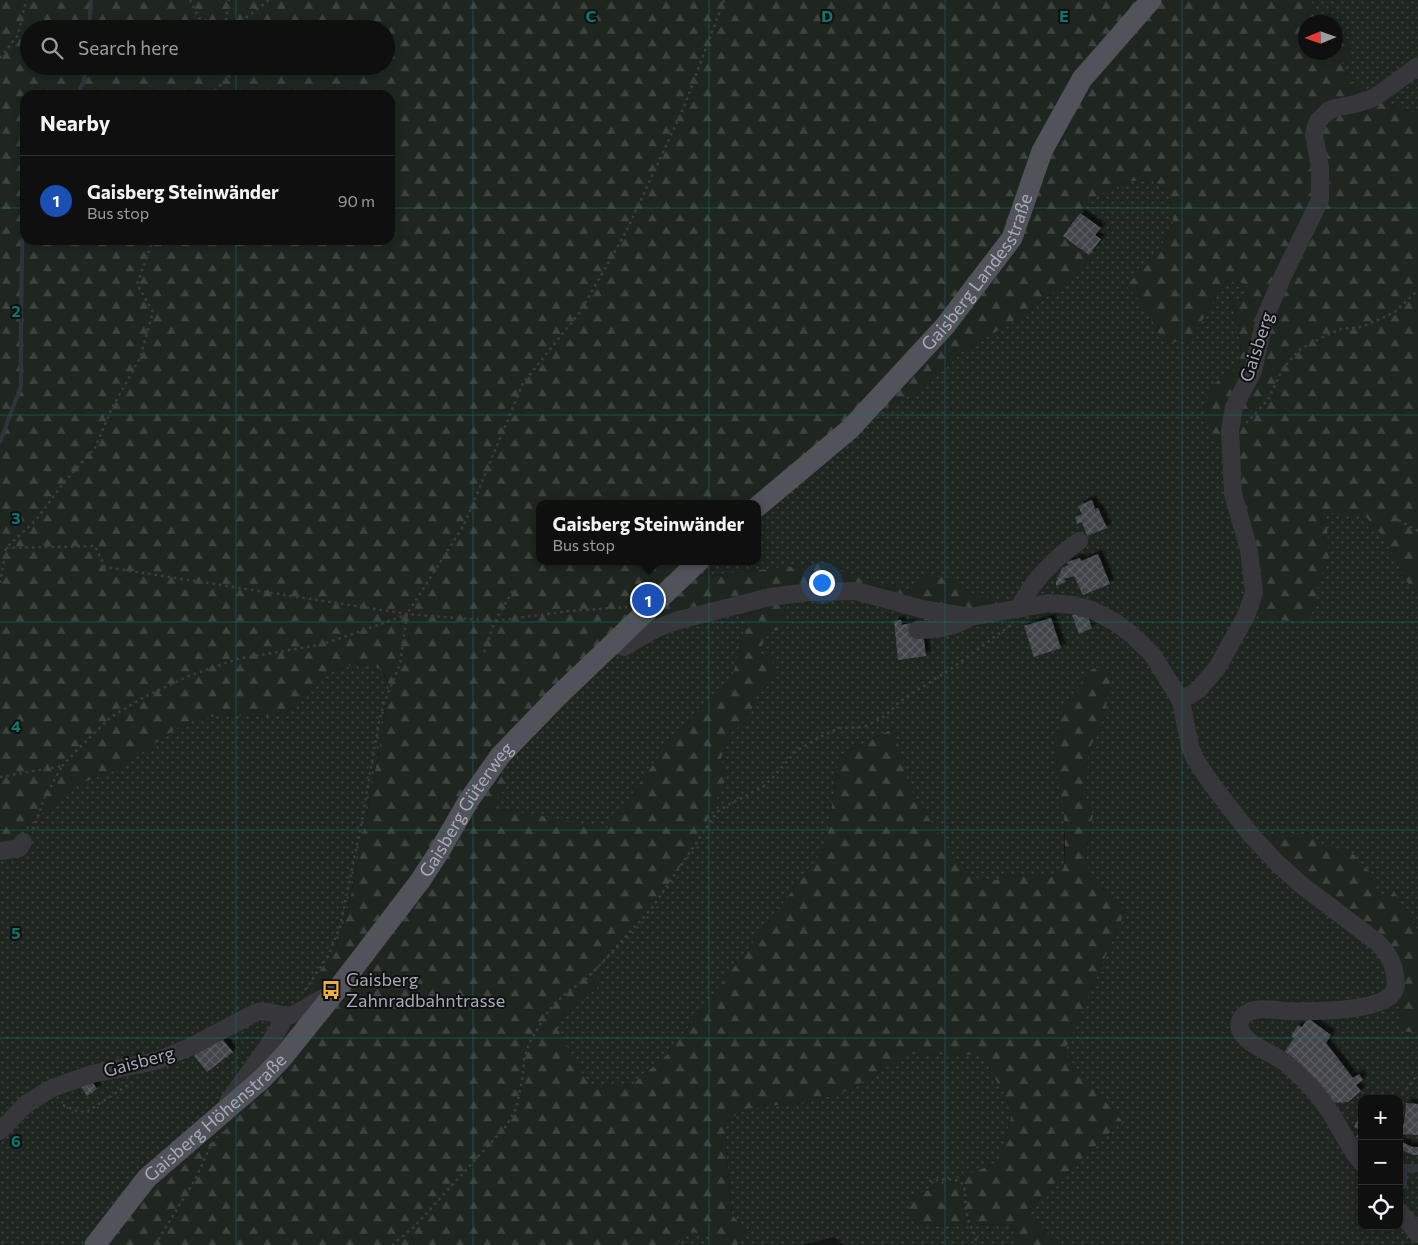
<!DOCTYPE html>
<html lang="en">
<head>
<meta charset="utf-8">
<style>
  body { margin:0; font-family:Commissioner,sans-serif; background:#1d1d1e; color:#f1f3f6 }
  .controls { position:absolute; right:15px; bottom:15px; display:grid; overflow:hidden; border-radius:10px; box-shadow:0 2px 8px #0003 }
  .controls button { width:45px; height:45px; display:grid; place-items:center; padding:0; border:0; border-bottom:1px solid #2f2f30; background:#0f0f10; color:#f1f3f6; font:25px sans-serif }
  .compass { position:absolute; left:1298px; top:15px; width:45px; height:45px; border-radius:50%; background:#0f0f10; box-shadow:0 2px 8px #0003; rotate:268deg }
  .you { position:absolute; left:821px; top:582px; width:18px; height:18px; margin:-12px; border:4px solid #fff; border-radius:50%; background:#1a73e8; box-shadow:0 0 0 8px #1a73e833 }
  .badge { display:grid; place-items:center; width:32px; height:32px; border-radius:50%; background:#db2777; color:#fff; font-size:16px; font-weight:700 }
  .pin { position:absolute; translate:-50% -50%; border:2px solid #fff; box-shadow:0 1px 5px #0006 }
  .popup { position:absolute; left:536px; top:500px; width:225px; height:65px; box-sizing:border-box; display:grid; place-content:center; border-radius:10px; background:#0f0f10; filter:drop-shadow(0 1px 4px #0005); font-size:16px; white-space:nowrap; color:#9b9c9f }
  .popup b { font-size:19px; color:#f1f3f6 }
  .popup::after { content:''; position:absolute; left:50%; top:100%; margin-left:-10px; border:10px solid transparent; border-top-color:#0f0f10 }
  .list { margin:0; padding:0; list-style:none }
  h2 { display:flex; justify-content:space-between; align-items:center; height:65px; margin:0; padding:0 20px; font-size:21px }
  h2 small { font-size:16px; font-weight:400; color:#9b9c9f }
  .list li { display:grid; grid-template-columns:32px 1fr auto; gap:15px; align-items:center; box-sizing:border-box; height:90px; padding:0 20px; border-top:1px solid #2f2f30 }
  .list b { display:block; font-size:19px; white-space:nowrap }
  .list p { margin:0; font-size:16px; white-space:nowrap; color:#9b9c9f }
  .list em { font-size:16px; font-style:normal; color:#9b9c9f }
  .icon { flex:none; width:28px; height:28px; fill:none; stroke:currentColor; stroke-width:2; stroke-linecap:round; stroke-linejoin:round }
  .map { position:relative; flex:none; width:1418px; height:1245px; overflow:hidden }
  .search { position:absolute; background:#0f0f10; box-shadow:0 2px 8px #0003; left:20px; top:20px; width:375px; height:55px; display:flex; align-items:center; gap:12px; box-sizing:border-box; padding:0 18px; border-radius:28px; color:#9b9c9f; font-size:19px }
  .panel { position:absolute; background:#0f0f10; box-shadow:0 2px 8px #0003; left:20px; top:90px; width:375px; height:155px; border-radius:15px }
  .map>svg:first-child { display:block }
  .green { fill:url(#green-dots); fill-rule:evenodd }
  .forest { fill:url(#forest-firs); fill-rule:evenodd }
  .water { fill:#2d353b }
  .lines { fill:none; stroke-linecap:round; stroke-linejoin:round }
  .stream { stroke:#2d353b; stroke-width:4 }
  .building { fill:url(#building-cross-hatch); filter:url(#shadow) }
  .path { stroke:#3c3d42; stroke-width:2.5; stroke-dasharray:2.5 4; stroke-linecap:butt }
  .minor { stroke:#36363b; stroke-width:18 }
  .major { stroke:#52535a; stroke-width:21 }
  .grid { fill:none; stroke:#0f766e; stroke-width:1; stroke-opacity:0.55 }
  .labels { text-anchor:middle; stroke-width:4; stroke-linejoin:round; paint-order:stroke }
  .street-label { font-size:18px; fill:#a7abb6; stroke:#0f0f11 }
  .poi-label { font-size:18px; fill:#a7abb6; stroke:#0f0f11; text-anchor:start }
  .grid-label { font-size:16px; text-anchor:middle; font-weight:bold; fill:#0f766e; stroke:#0f0f11; stroke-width:4; stroke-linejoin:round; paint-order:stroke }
</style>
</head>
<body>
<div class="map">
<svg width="1418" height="1245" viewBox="0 0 1418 1245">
  <defs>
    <pattern id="green-dots" width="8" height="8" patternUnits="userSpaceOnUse" patternTransform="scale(1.25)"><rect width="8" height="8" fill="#1f2620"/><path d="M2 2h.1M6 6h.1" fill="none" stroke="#3d433e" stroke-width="1.8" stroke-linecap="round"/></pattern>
    <pattern id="forest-firs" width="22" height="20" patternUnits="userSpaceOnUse" patternTransform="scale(1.25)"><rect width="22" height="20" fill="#1f2620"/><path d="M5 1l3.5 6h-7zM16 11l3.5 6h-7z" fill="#3d433e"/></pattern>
    <pattern id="building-cross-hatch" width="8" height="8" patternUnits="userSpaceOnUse" patternTransform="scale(1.25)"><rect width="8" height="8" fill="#434449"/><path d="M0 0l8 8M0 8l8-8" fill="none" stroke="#5b5c61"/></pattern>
    <filter id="shadow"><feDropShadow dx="4.5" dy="-4.5" stdDeviation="1" flood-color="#0009"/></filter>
  </defs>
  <rect width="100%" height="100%" fill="#141416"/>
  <!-- green -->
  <path class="green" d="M1311,0H1418V114L1385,103L1351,83L1341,64L1344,38H1336V22H1321Z
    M1130,181H1153L1170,197L1173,223L1155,258L1126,285L1150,311L1156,331L1189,342L1224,284L1237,281L1247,285L1246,298L1231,302C1236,318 1245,350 1238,365C1234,373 1226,376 1219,380L1225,446L1315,604L1318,582L1329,559L1325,512L1365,516L1386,540L1407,582L1418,596V1245H1063L1024,1213L1122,1121L1064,1053L1126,909L1089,877L1086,854L1093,816L1086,797L1088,753L1105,713L1064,813V868L1057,876L1042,877L1010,876L991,881L976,878L955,859L909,787L893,728L839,756L826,847L667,1055L633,1084L589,1087L554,1023L599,986L595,965L654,905L721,759L731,730L752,711L755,697L776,676L760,653L766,631L790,591L1011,603L975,595L949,578L913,591L846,574L833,562L695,577L690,561H757V504L824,443L944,370L963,351L1018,319L1046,297L1064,285L1062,236L1080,211L1102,193ZM1362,1099H1399V1226H1362Z
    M752,599L731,683L677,732L607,829L491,807L497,773L590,660Z
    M358,663L378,667L385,677L390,688L363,836L346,916L339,939L329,960L300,1001V1029L296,1050L217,1139L156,1178L103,1245H0V849L73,787L120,768L184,723L220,715L272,717L295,709L324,675Z
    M907,1054L982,1055L1013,1109L999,1162L916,1195L922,1226L1010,1224L1019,1245H845L834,1237L801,1245H737L745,1231L732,1214L724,1123L746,1109L813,1101L850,1090Z
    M686,1231L707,1235L714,1245H677Z"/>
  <!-- forest -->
  <path class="forest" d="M0,0H1311L1321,22H1306V52H1336V38H1344L1352,45L1350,57L1341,64L1351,83L1385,103L1418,114V596L1407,582L1386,540L1365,516L1326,512L1329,559L1318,582L1315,604L1310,618L1301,622L1267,619L1259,609L1225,446C1221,441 1212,435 1209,429C1203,414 1205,390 1219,380C1225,375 1233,374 1237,366C1246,351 1236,317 1231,302L1246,298L1247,285L1237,281L1224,284L1189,342H1170L1156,331L1149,311L1126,285L1155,258L1173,223L1170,197L1153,181H1129L1102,193L1080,211L1062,236L1091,258L1081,271L1064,285L1046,297L1018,319L963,351L944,370L911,395L869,416L748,504H539V561H690L695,577L833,562L846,574L913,591L927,576L950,578L975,595L1013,603L939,621L917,620L900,600L790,591L784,629L766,632L760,653L772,659L776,676L755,697L752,711L744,725L731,730L721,759L727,776L700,837L654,905L595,965L599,986L554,1023L590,1087L633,1084L667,1055L826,847L839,756L894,728L909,787L955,859L976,878L991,881L1010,876L1042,877L1057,876L1064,868L1065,848L1064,813L1056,768V742L1063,707L1092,669L1103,667L1109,672L1110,685L1105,713L1088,753L1086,797L1093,816L1086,854L1089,877L1126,909L1064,1053L1122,1121L1024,1213L1063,1245H1019L1010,1224L922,1226L907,1213L916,1195L999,1162L1013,1110L982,1055L907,1054L850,1090L813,1101L746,1109L724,1123L732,1214L745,1231L737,1245H714L707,1235L686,1231L677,1245H103L156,1178L217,1139L296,1050L300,1029C297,1025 295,1023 295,1019C296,997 330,963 339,939C349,911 354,879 360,850C371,796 380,742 390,688L386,677L378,667L358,663L324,675L295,709L272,717L220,715L184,723L120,768L73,787L0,849ZM29,29H386V66H29ZM25,95H390V240H25ZM752,599L731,683L677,732L607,828L491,807L507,786L505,777L497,773L636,620L647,629Z
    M1284,833L1309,834L1318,845L1350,851L1370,872L1379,898L1392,888L1418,931V1033L1402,1031L1398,1011L1402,996L1400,980L1326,898L1258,837Z"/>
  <!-- water -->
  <path class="water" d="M1399,1164H1418V1172L1407,1173V1188L1403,1189L1399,1186Z"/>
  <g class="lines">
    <!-- stream -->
    <path class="stream" d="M89,29L91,0
      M77,95L84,81L85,66
      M0,442L21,386V317L23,201L25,197"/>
  </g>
  <!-- building -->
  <path class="building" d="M1080,213L1101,228L1095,235L1101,239L1089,255L1063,236Z
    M1092,500L1095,509L1098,508L1107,528L1087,536L1082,522L1077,524L1075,517L1082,514L1078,506Z
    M1098,554L1110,584L1083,595L1074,576L1064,579L1066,582L1056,586V582L1062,568L1068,565L1067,562L1080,558L1081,561Z
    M1081,611L1087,614L1092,628L1079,634L1072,615Z
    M1051,618L1061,648L1034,657L1024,626Z
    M901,620L902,625L911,623L912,633L923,631L926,656L898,660L894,621Z
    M1308,1018L1331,1035L1326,1043L1353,1078L1359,1074L1363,1080L1356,1085L1361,1091L1348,1102L1331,1103L1283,1054L1294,1038L1291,1036L1298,1025L1302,1027Z
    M219,1035L233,1052L207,1072L194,1056Z
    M91,1080L97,1089L87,1096L81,1087Z
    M1406,1103L1418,1104V1135L1399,1134V1123L1404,1124Z
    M1362,1111V1141L1356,1137L1360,1130L1354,1127Z
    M1399,1141L1413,1147H1418V1155H1413L1399,1149Z"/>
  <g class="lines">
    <!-- path -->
    <path class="path" d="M190,0L199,18L225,28L243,20L269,0
      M225,27L229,0
      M0,58L18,35L26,0
      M210,95L229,77L228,66
      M1246,423L1268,400L1282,370L1299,350L1325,336L1341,329L1362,327L1395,312L1418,290
      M1393,517L1418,531
      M6,548L95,546L105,567L407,614L495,621L569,611L627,607
      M0,583L6,548L36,520L65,481L95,448L112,408L140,358L153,312L137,284L153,240
      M484,652L495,621L514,589
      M62,766L83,744L111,717L146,696L191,675L237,659L324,644L406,615
      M0,777L62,766L45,797L32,832
      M305,990L328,956L340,927L361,825L379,722L384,703L400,664L407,614L464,525L523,383L580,312L626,232L684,107L724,0
      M1402,1095L1418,1074
      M63,1105L79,1112H87L132,1082
      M929,1181C977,1175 960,1187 968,1219C970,1228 977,1235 976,1245
      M155,1245L196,1178L210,1147
      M392,1245L414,1227L506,1126L516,1109L523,1076L524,1059L530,1042L545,1016L555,1003L569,991L586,979L599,966L652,908L717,812L728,805L763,787L775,775L796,751L822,736L839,728L863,727L872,723L885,716L899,702L952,668L1011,625"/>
    <!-- minor -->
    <path class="minor" d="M1023,608L1022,602C1035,578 1057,557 1079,541
      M917,630C934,630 956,627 970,617
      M615,643L624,647L657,628L679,620L770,597L809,592L856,591L922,609L970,617L1049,603L1073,605L1092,610L1115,622L1131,634L1152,654L1181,701L1190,746L1195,759L1213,786L1251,835L1276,862L1299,883L1378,943C1387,952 1394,964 1395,976C1396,983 1397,989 1392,994C1377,1012 1308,1012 1285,1011C1275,1010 1264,1008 1255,1010C1249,1011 1242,1015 1240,1021C1234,1042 1275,1053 1287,1064C1303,1078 1318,1093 1330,1112C1341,1129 1349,1148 1362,1163
      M1181,701L1198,690L1217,668L1246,616L1254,593L1249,550L1233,494L1230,431L1234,407L1253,371L1265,318L1282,278L1320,200V167L1314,135L1316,126L1319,120L1328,111L1335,108L1355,104L1374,98L1418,66
      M0,851L19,848L23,842
      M228,1102L268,1046L286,1016
      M0,1131L26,1104L52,1088L92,1074L156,1061L190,1047L257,1012C270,1009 280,1018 292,1015C307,1010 318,997 334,994
      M1399,1211L1418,1234"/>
    <!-- major -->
    <g class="major">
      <path id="s1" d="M757,507L850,429L945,326L1012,238L1042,151L1082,79L1151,0"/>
      <path id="s2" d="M95,1245L147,1178L262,1079L283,1057L336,991L420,881L439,852L469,800L500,756L556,698L699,561"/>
    </g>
  </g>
  <!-- grid -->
  <path class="grid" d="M236,0V29M473,0V1245M709,0V1245M945,0V1245M1182,0V1245M236,66V95M0,208H25M390,208H1418M236,240V1245M0,415H1418M0,622H1418M0,830H1418M0,1038H1418"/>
  <!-- icons -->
  <defs>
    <g id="bus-bare" transform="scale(1.5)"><path d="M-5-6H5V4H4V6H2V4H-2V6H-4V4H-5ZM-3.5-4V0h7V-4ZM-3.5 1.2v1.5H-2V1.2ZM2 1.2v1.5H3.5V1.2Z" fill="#ecb237" stroke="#0f0f11" stroke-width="2.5" paint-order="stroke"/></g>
  </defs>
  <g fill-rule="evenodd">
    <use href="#bus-bare" x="331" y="990"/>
  </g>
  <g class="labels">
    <!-- street labels -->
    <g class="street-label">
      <text dy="6" stroke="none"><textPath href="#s1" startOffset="325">Gaisberg Landesstraße</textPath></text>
      <text transform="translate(1257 347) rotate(-72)" y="6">Gaisberg</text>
      <text dy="6" stroke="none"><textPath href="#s2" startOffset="575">Gaisberg Güterweg</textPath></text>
      <text transform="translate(139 1062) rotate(-15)" y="6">Gaisberg</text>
      <text dy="6" stroke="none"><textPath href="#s2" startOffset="176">Gaisberg Höhenstraße</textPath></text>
    </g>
    <!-- poi labels -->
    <g class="poi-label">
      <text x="346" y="986">Gaisberg<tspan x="346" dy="21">Zahnradbahntrasse</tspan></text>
    </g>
  </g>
  <g class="grid-label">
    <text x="591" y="22">C</text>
    <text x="827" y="22">D</text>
    <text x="1064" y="22">E</text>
    <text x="16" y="317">2</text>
    <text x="16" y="524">3</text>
    <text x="16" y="732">4</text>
    <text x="16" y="939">5</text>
    <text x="16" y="1147">6</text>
  </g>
</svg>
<div class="controls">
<button>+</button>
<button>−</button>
<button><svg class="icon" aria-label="locate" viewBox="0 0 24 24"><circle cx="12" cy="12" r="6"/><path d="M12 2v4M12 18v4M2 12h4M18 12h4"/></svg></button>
</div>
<svg class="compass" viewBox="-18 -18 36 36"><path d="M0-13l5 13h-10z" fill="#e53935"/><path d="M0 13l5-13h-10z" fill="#9b9c9f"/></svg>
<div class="you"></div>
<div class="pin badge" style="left:648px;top:600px;background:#1a4fb4">1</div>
<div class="popup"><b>Gaisberg Steinwänder</b>Bus stop</div>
<div class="search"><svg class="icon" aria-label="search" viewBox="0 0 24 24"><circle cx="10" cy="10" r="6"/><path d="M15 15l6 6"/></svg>Search here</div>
<section class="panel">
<h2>Nearby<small></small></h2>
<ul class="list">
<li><span class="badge" style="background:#1a4fb4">1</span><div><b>Gaisberg Steinwänder</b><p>Bus stop</p></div><em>90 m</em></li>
</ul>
</section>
</div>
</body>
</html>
